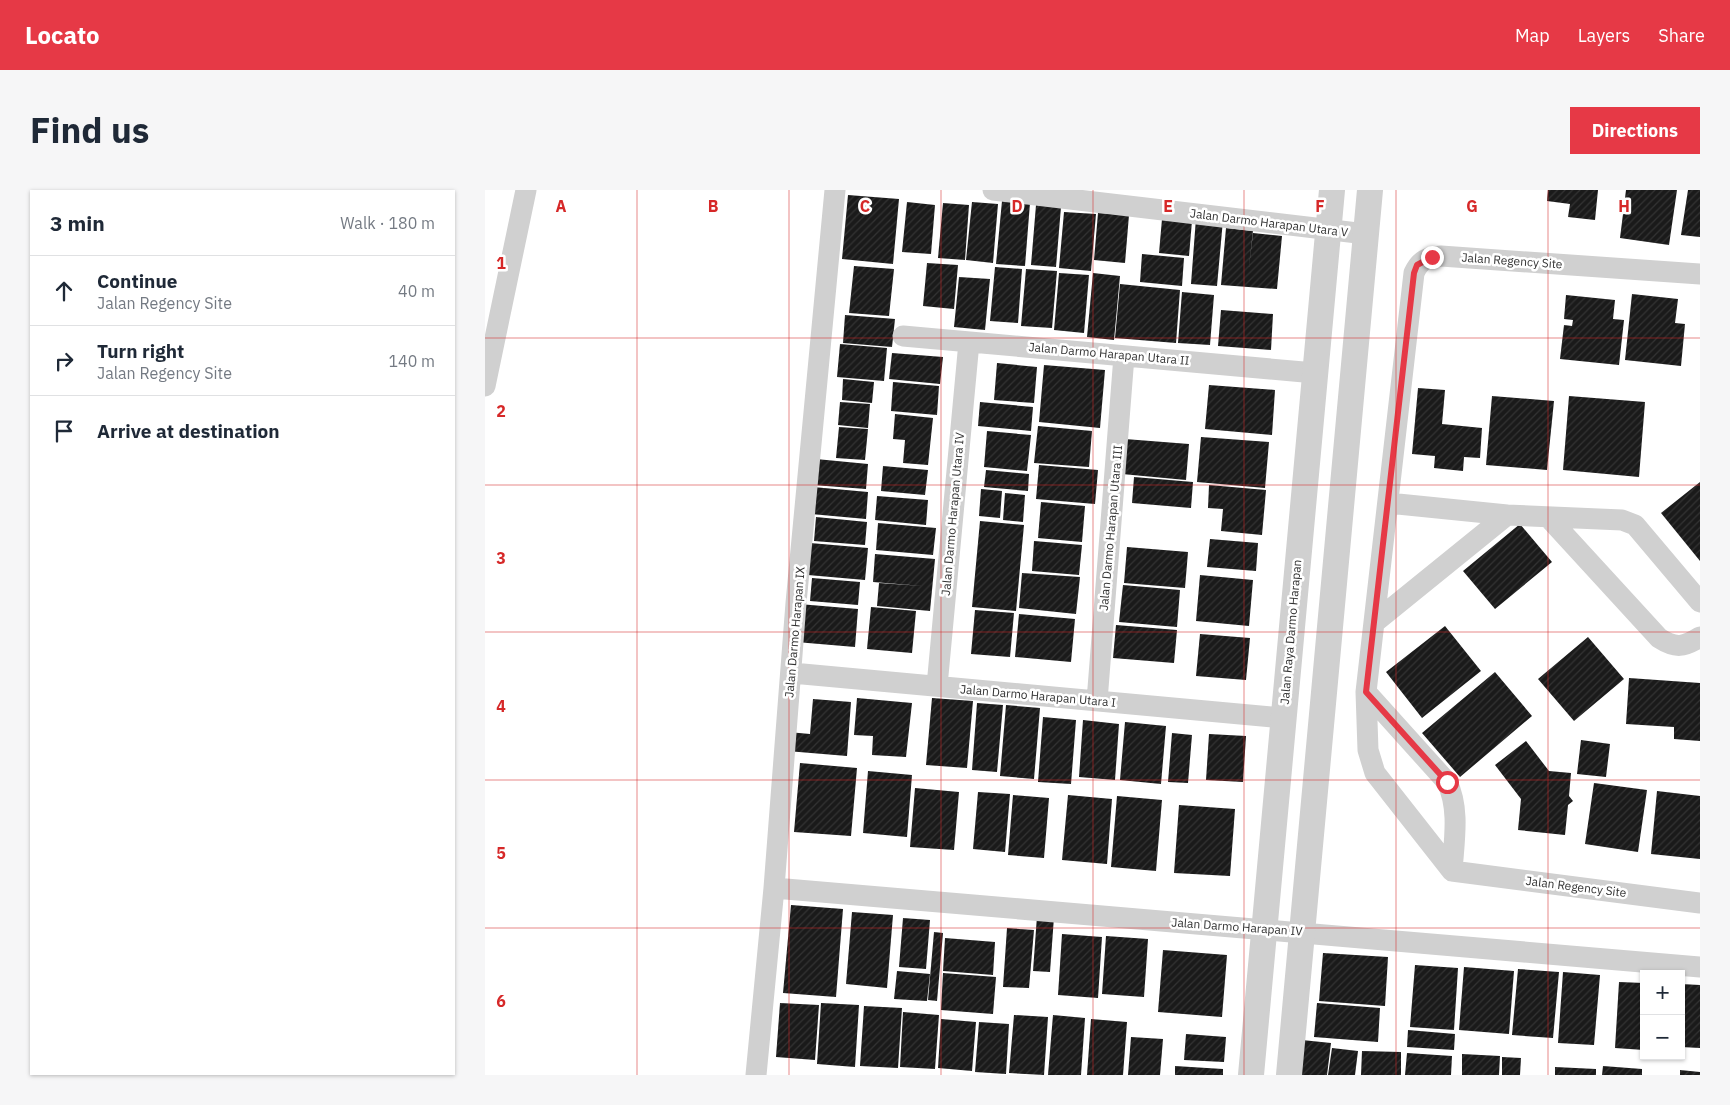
<!DOCTYPE html>
<html lang="en">
<head>
<meta charset="utf-8">
<style>
  body { margin:0; font-family:"IBM Plex Sans",sans-serif; background:#f6f6f7; color:#1f2937 }
  .controls { position:absolute; right:15px; bottom:15px; display:grid; overflow:hidden; border-radius:0px; box-shadow:0 1px 4px #0004 }
  .controls button { width:45px; height:45px; display:grid; place-items:center; padding:0; border:0; border-bottom:1px solid #e0e1e3; background:#fff; color:#1f2937; font:25px sans-serif }
  .stop { position:absolute; width:15px; height:15px; margin:-11px; border:4px solid #e63946; border-radius:50%; background:#fff }
  .stop.end { background:#e63946; border-color:#fff; box-shadow:0 1px 5px #0008 }
  .list { margin:0; padding:0; list-style:none }
  h2 { display:flex; justify-content:space-between; align-items:center; height:65px; margin:0; padding:0 20px; font-size:21px }
  h2 small { font-size:16px; font-weight:400; color:#747a83 }
  .list li { display:grid; grid-template-columns:32px 1fr auto; gap:15px; align-items:center; box-sizing:border-box; height:70px; padding:0 20px; border-top:1px solid #e0e1e3 }
  .list b { display:block; font-size:19px; white-space:nowrap }
  .list p { margin:0; font-size:16px; white-space:nowrap; color:#747a83 }
  .list em { font-size:16px; font-style:normal; color:#747a83 }
  .icon { flex:none; width:28px; height:28px; fill:none; stroke:currentColor; stroke-width:2; stroke-linecap:round; stroke-linejoin:round }
  .map { position:relative; flex:none; width:1215px; height:885px; overflow:hidden; border-radius:0px }
  header { display:flex; align-items:center; gap:30px; box-sizing:border-box; height:70px; padding:0 25px; background:#e63946; color:#fff }
  header strong { font-size:24px }
  nav { display:flex; gap:28px; margin-inline-start:auto; font-size:18px }
  .intro { display:flex; align-items:center; justify-content:space-between; box-sizing:border-box; height:120px; padding:0 30px }
  h1 { margin:0; font-size:35px }
  .button { padding:12px 22px; border-radius:0px; background:#e63946; color:#fff; font-size:18px; font-weight:700 }
  main { display:flex; gap:30px; padding:0 30px }
  aside { flex:1; background:#fff; border-radius:0px; box-shadow:0 1px 4px #0004 }
  .map>svg:first-child { display:block }
  .building { fill:url(#building-hatch) }
  .lines { fill:none; stroke-linecap:round; stroke-linejoin:round }
  .minor { stroke:#d0d0d0; stroke-width:21 }
  .tertiary { stroke:#d0d0d0; stroke-width:26 }
  .route { stroke:#e63946; stroke-width:6 }
  .grid { fill:none; stroke:#d62828; stroke-width:1; stroke-opacity:0.55 }
  .labels { text-anchor:middle; stroke-width:5; stroke-linejoin:round; paint-order:stroke }
  .street-label { font-size:12px; fill:#333; stroke:#fff }
  .grid-label { font-size:16px; text-anchor:middle; font-weight:bold; fill:#d62828; stroke:#fff; stroke-width:5; stroke-linejoin:round; paint-order:stroke }
</style>
</head>
<body>
<header>
<strong>Locato</strong>
<nav><a>Map</a><a>Layers</a><a>Share</a></nav>
</header>
<div class="intro"><h1>Find us</h1><a class="button">Directions</a></div>
<main>
<aside>
<h2>3 min<small>Walk · 180 m</small></h2>
<ul class="list">
<li><svg class="icon" aria-label="ahead" viewBox="0 0 24 24"><path d="M12 20V5M6 11l6-6 6 6"/></svg><div><b>Continue</b><p>Jalan Regency Site</p></div><em>40 m</em></li>
<li><svg class="icon" aria-label="right" viewBox="0 0 24 24"><path d="M7 20v-9h11M14 6l5 5-5 5"/></svg><div><b>Turn right</b><p>Jalan Regency Site</p></div><em>140 m</em></li>
<li><svg class="icon" aria-label="arrive" viewBox="0 0 24 24"><path d="M6 21V4h12l-3 4 3 4H6"/></svg><div><b>Arrive at destination</b></div></li>
</ul>
</aside>
<div class="map">
<svg width="1215" height="885" viewBox="0 0 1215 885">
  <defs>
    <pattern id="building-hatch" width="6" height="6" patternUnits="userSpaceOnUse" patternTransform="scale(1.25)"><rect width="6" height="6" fill="#1a1a1a"/><path d="M-1 1l2-2M0 6l6-6M5 7l2-2" fill="none" stroke="#333"/></pattern>
  </defs>
  <rect width="100%" height="100%" fill="#fff"/>
  <!-- building -->
  <path class="building" d="M1063,0H1113L1110,30L1083,27L1085,14L1062,11Z
    M1141,0H1192L1184,55L1135,48Z
    M1203,0H1215V47L1196,45Z
    M363,5L414,9L408,74L357,69Z
    M517,11L545,13L540,76L511,74Z
    M422,12L450,15L446,64L417,62Z
    M487,12L513,14L508,73L481,70Z
    M458,13L484,15L480,70L453,68Z
    M551,15L576,17L571,77L546,75Z
    M579,22L611,24L606,81L574,78Z
    M613,23L644,25L640,73L609,70Z
    M711,28L738,30L732,96L706,94Z
    M677,29L707,31L704,66L674,63Z
    M741,38L768,41L764,77L768,43L797,46L792,99L736,95Z
    M657,64L699,68L697,96L655,92Z
    M442,73L473,75L469,119L438,116Z
    M369,76L409,79L404,126L364,123Z
    M510,77L537,79L533,133L505,131Z
    M541,79L572,81L567,138L536,136Z
    M574,83L604,85L599,143L569,140Z
    M608,83L635,86L629,150L602,147Z
    M474,87L505,89L500,140L469,137Z
    M635,94L695,100L691,153L630,148Z
    M697,102L729,105L725,155L693,153Z
    M1147,104L1193,109L1190,133L1200,134L1196,176L1140,170Z
    M1081,105L1130,110L1128,129L1139,130L1134,175L1075,169L1079,135L1087,136L1088,130L1079,129Z
    M736,120L788,124L786,160L733,156Z
    M360,125L410,129L407,157L358,153Z
    M355,154L402,158L399,191L352,187Z
    M407,163L458,167L455,194L404,189Z
    M512,173L552,177L549,213L509,210Z
    M559,175L620,180L615,238L554,232Z
    M358,189L389,192L387,213L357,210Z
    M408,192L454,196L452,225L406,221Z
    M724,195L790,200L787,245L720,239Z
    M933,198L960,200L957,234L997,238L995,268L979,267L978,281L949,278L950,266L927,264Z
    M1007,206L1069,211L1062,280L1001,275Z
    M1084,206L1160,212L1154,287L1078,280Z
    M355,212L385,214L383,238L353,235Z
    M495,212L548,217L546,241L493,236Z
    M410,224L448,228L443,275L418,273L420,250L408,249Z
    M553,236L607,241L604,277L549,273Z
    M354,237L383,239L380,270L351,268Z
    M502,241L546,245L542,281L499,277Z
    M716,247L784,252L780,298L712,292Z
    M640,249L704,254L701,290L637,284Z
    M331,269L383,274L381,299L328,295Z
    M554,275L613,280L610,314L551,309Z
    M398,276L443,280L440,305L396,301Z
    M501,280L544,284L543,301L499,297Z
    M649,287L708,292L706,318L647,313Z
    M1215,292V371L1176,323Z
    M724,295L781,300L777,345L736,341L738,319L723,318Z
    M328,297L383,302L381,329L326,324Z
    M496,299L517,301L515,328L494,326Z
    M520,303L540,305L538,332L518,330Z
    M392,306L443,310L441,335L390,330Z
    M556,312L600,316L597,352L553,348Z
    M331,327L382,332L380,355L329,351Z
    M495,331L539,335L531,421L487,417Z
    M393,333L451,338L448,365L391,360Z
    M1035,334L1067,372L1010,419L978,381Z
    M725,349L773,353L771,381L722,377Z
    M549,351L597,355L594,385L547,381Z
    M325,353L383,358L380,390L323,385Z
    M642,357L703,362L700,398L639,393Z
    M390,364L450,369L445,421L392,416L394,393L438,396L388,392Z
    M537,383L595,387L591,424L534,418Z
    M715,385L768,390L764,436L711,431Z
    M327,388L375,392L373,415L325,411Z
    M638,395L695,400L692,437L634,432Z
    M314,414L373,419L370,457L311,452Z
    M386,417L431,421L427,463L382,459Z
    M490,420L529,423L525,467L486,464Z
    M534,424L590,429L586,472L530,467Z
    M631,435L692,440L689,473L628,468Z
    M960,436L996,481L937,528L901,482Z
    M715,444L765,448L761,490L711,486Z
    M1103,447L1139,489L1089,531L1053,489Z
    M1010,482L1047,526L975,587L937,543Z
    M1144,488L1215,493V551L1189,549V537L1141,534Z
    M372,508L427,513L421,567L387,565L388,546L369,545Z
    M447,508L488,511L482,578L441,575Z
    M328,509L366,512L362,566L302,561L303,542L325,544Z
    M492,513L518,515L512,582L487,580Z
    M521,515L555,518L549,589L515,586Z
    M558,527L591,530L586,594L553,592Z
    M598,530L634,534L630,590L594,587Z
    M640,532L681,536L676,594L635,590Z
    M687,543L707,545L703,593L683,592Z
    M724,544L761,546L758,592L721,590Z
    M1096,550L1125,554L1121,587L1092,584Z
    M1041,551L1064,581L1086,583L1084,606L1088,611L1083,615L1080,645L1033,640L1036,609L1010,575Z
    M315,573L372,578L366,646L309,642Z
    M383,581L427,585L422,647L378,643Z
    M1109,593L1162,600L1153,662L1100,654Z
    M430,598L474,602L469,660L425,657Z
    M1172,601L1215,606V669L1166,664Z
    M493,602L525,604L520,662L488,659Z
    M528,605L564,608L559,668L523,665Z
    M583,605L627,609L622,674L577,670Z
    M632,606L677,610L671,681L626,677Z
    M694,615L750,619L745,686L689,683Z
    M306,715L358,719L351,807L298,803Z
    M367,722L408,725L402,798L361,794Z
    M552,726L569,727L565,782L548,781Z
    M418,728L445,730L441,779L414,777Z
    M522,738L549,740L544,798L518,797Z
    M449,742L458,743L452,811L443,810Z
    M577,744L617,747L613,808L573,805Z
    M621,746L663,749L659,807L617,804Z
    M460,748L510,752L508,785L458,781Z
    M678,760L742,765L737,827L673,822Z
    M838,763L903,767L900,816L834,811Z
    M930,775L973,778L969,840L925,837Z
    M979,777L1029,781L1024,844L974,840Z
    M1033,779L1074,782L1068,848L1027,845Z
    M412,781L445,784L442,811L409,809Z
    M1078,782L1115,785L1109,855L1073,853Z
    M458,783L511,787L508,824L456,820Z
    M1134,792L1159,793V860L1130,858Z
    M1196,794L1215,795V858L1196,857Z
    M295,813L334,815L330,870L291,867Z
    M336,813L374,815L370,877L332,874Z
    M832,813L895,818L893,852L829,847Z
    M379,816L417,818L413,878L375,876Z
    M418,822L454,825L450,879L415,877Z
    M529,825L563,827L559,885L524,883Z
    M568,825L600,828L596,885H563Z
    M456,829L491,832L487,881L453,878Z
    M606,829L642,832L638,885H602Z
    M494,832L524,834L521,884L490,882Z
    M923,840L970,844L969,860L922,857Z
    M701,844L741,847L739,872L699,870Z
    M646,847L678,849L675,885H643Z
    M817,850L846,853L842,885H814Z
    M847,858L873,861L870,885H843Z
    M877,861L916,862V885H876Z
    M922,863L967,866L966,885H920Z
    M977,864L1015,866L1014,885H977Z
    M1017,867L1036,868L1035,885H1017Z
    M690,876L738,879V885H690Z
    M1118,876L1157,879V885H1117Z
    M1070,877L1111,879V885H1070Z
    M1195,880L1215,882V885H1195Z"/>
  <g class="lines">
    <!-- minor -->
    <path class="minor" d="M508,0L881,44
      M1215,84L956,66C942,67 935,70 929,83L881,502L883,560L890,583L967,681L1215,713
      M418,146L830,183
      M0,196L41,0
      M903,313L1022,325L1137,330L1150,335L1215,412
      M1063,327L1174,448C1191,459 1199,457 1215,447
      M890,432L1022,325
      M307,483L798,528
      M452,496L484,152
      M881,502L962,592C975,619 969,651 967,681
      M612,511L639,166
      M289,698L1215,777
      M271,885L289,698L311,413L350,0"/>
    <!-- tertiary -->
    <path class="tertiary" d="M766,885L847,0
      M804,885L885,0"/>
  </g>
  <g class="lines">
    <!-- route -->
    <path class="route" d="M947,67L932,75L929,83L881,502L962,592"/>
  </g>
  <!-- grid -->
  <path class="grid" d="M152,0V885M304,0V885M456,0V885M608,0V885M759,0V885M911,0V885M1063,0V885M0,148H1215M0,295H1215M0,442H1215M0,590H1215M0,738H1215"/>
  <g class="labels">
    <!-- street labels -->
    <g class="street-label">
      <text transform="translate(784 33) rotate(7)" y="4">Jalan Darmo Harapan Utara V</text>
      <text transform="translate(1027 71) rotate(4)" y="4">Jalan Regency Site</text>
      <text transform="translate(624 164) rotate(5)" y="4">Jalan Darmo Harapan Utara II</text>
      <text transform="translate(468 324) rotate(-85)" y="4">Jalan Darmo Harapan Utara IV</text>
      <text transform="translate(626 338) rotate(-85)" y="4">Jalan Darmo Harapan Utara III</text>
      <text transform="translate(310 442) rotate(-85)" y="4">Jalan Darmo Harapan IX</text>
      <text transform="translate(806 442) rotate(-85)" y="4">Jalan Raya Darmo Harapan</text>
      <text transform="translate(553 506) rotate(5)" y="4">Jalan Darmo Harapan Utara I</text>
      <text transform="translate(1091 697) rotate(7)" y="4">Jalan Regency Site</text>
      <text transform="translate(752 737) rotate(4)" y="4">Jalan Darmo Harapan IV</text>
    </g>
  </g>
  <g class="grid-label">
    <text x="76" y="22">A</text>
    <text x="228" y="22">B</text>
    <text x="380" y="22">C</text>
    <text x="532" y="22">D</text>
    <text x="683" y="22">E</text>
    <text x="835" y="22">F</text>
    <text x="987" y="22">G</text>
    <text x="1139" y="22">H</text>
    <text x="16" y="79">1</text>
    <text x="16" y="227">2</text>
    <text x="16" y="374">3</text>
    <text x="16" y="522">4</text>
    <text x="16" y="669">5</text>
    <text x="16" y="817">6</text>
  </g>
</svg>
<div class="controls">
<button>+</button>
<button>−</button>
</div>
<div class="stop" style="left:962px;top:592px"></div>
<div class="stop end" style="left:947px;top:67px"></div>
</div>
</main>
</body>
</html>
